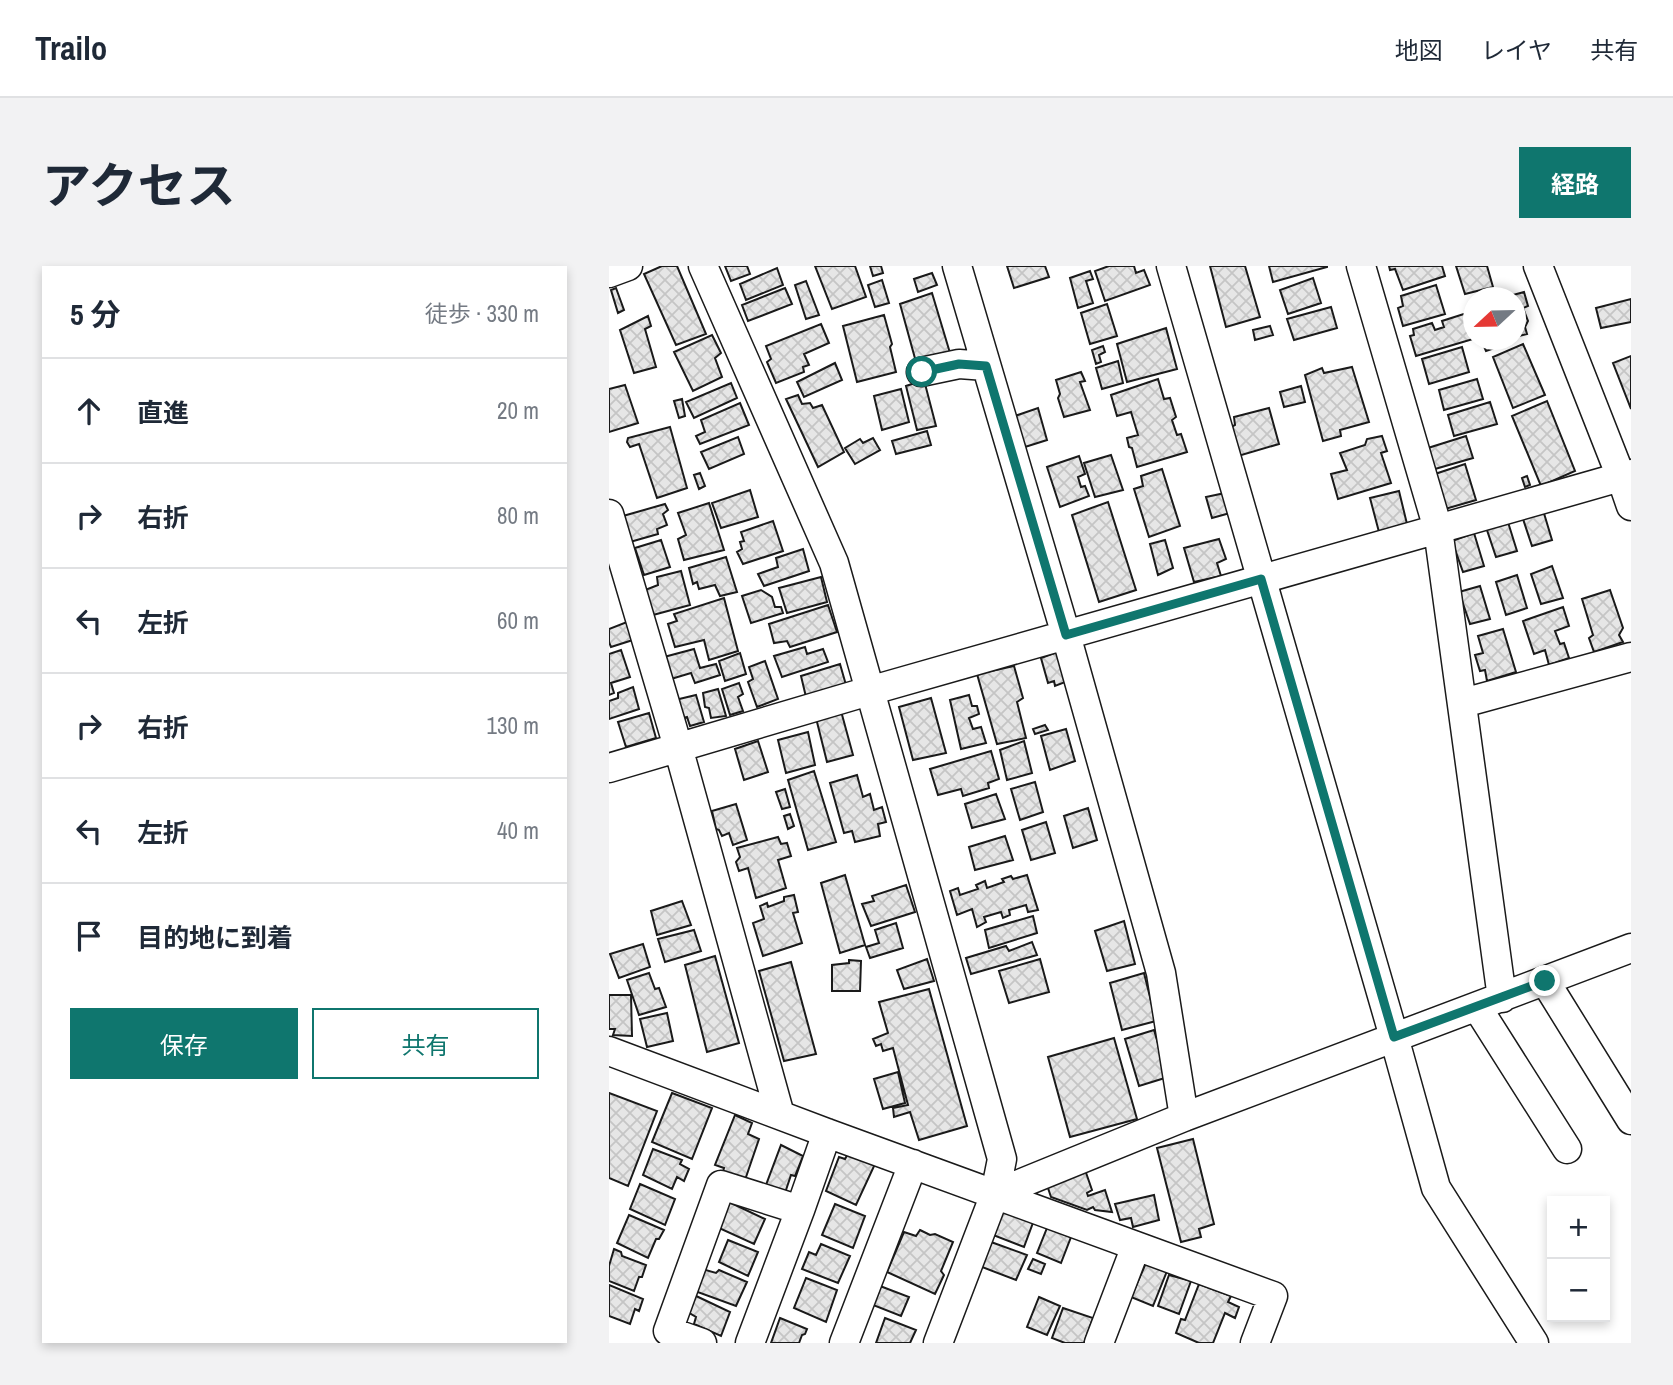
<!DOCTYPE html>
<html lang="ja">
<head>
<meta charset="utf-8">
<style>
  body { margin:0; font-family:"Archivo Narrow","Noto Sans JP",sans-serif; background:#f2f2f3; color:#1f2937 }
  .controls { position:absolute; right:21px; bottom:21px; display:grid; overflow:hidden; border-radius:0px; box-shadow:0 4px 10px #0003 }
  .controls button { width:63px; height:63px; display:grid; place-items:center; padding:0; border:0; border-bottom:2px solid #e0e1e3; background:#fff; color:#1f2937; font:35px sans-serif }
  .compass { position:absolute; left:854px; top:21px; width:63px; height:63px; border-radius:50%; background:#fff; box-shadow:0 4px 10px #0003; rotate:248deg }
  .stop { position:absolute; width:21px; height:21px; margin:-16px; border:5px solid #0f766e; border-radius:50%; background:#fff }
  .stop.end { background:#0f766e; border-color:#fff; box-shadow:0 2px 7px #0008 }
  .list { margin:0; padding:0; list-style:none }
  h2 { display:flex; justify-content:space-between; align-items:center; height:91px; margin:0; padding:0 28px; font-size:30px }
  h2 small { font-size:23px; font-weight:400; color:#747a83 }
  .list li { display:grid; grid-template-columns:46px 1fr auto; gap:21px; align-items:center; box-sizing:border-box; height:105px; padding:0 28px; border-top:2px solid #e0e1e3 }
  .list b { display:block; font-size:26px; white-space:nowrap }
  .list em { font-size:23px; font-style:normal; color:#747a83 }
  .actions { display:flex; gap:14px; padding:21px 28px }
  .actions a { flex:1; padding:16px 0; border:2px solid #0f766e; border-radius:0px; text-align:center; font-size:24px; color:#0f766e }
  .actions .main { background:#0f766e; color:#fff }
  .icon { flex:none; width:38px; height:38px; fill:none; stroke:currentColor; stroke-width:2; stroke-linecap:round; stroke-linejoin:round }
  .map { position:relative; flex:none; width:1022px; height:1077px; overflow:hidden; border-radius:0px }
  header { display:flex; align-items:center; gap:42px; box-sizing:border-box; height:98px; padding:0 35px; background:#fff; border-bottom:2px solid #e0e1e3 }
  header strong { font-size:33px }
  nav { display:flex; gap:38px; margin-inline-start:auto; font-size:24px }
  .intro { display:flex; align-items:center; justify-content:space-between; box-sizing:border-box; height:168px; padding:0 42px }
  h1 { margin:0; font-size:49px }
  .button { padding:18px 32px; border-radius:0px; background:#0f766e; color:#fff; font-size:24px; font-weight:700 }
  main { display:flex; gap:42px; padding:0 42px }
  aside { flex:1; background:#fff; border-radius:0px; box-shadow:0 4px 10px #0003 }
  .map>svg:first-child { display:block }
  .building { fill:url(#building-cross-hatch); stroke:#1a1a1a; stroke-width:2 }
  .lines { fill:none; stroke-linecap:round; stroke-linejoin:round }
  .minor-casing { stroke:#1a1a1a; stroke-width:31 }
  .minor { stroke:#fff; stroke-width:28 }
  .route { stroke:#0f766e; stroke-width:9 }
</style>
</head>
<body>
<header>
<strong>Trailo</strong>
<nav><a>地図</a><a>レイヤ</a><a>共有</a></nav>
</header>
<div class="intro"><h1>アクセス</h1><a class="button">経路</a></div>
<main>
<aside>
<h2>5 分<small>徒歩 · 330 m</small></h2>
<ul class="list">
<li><svg class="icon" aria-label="ahead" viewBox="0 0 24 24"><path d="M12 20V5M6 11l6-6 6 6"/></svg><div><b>直進</b></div><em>20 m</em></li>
<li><svg class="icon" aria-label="right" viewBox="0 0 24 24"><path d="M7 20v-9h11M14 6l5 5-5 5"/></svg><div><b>右折</b></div><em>80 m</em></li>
<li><svg class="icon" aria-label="left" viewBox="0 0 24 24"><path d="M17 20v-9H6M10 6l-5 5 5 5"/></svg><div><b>左折</b></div><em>60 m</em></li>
<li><svg class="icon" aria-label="right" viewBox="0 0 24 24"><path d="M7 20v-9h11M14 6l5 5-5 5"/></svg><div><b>右折</b></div><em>130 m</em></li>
<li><svg class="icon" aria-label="left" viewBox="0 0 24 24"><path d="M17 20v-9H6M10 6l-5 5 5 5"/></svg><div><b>左折</b></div><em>40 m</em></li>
<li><svg class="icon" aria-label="arrive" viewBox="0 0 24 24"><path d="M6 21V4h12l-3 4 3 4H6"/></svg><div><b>目的地に到着</b></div></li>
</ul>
<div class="actions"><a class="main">保存</a><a>共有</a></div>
</aside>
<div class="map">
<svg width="1022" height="1077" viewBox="0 0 1022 1077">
  <defs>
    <pattern id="building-cross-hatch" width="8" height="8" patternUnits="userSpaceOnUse" patternTransform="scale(1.75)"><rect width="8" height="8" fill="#e6e6e6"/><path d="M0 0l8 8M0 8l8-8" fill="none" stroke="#c5c5c5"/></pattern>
  </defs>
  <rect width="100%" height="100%" fill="#fff"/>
  <!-- building -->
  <path class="building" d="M53,0H68L97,68L67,79L35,8Z
    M116,0H138L141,8L122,15Z
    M206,0H246L257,31L223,43Z
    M261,0H272L274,7L264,10Z
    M398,0H436L440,11L405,22Z
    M500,0H525L527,7L535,4L541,19L496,35L486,5Z
    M601,0H636L651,51L617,61Z
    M660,0H718V1L664,16Z
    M780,0H833L836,10L794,24L786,3L781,4Z
    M847,0H878L884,21L856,28Z
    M168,2L174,19L137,34L131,18Z
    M481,5L484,13L477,15L484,37L469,42L461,12Z
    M323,7L328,19L309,26L305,13Z
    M704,12L712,37L679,48L671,24Z
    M273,14L280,37L266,41L259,19Z
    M197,15L210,49L197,53L186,19Z
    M827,19L836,48L794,60L789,42L794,40L792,30Z
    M7,22L15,44L9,47L2,24Z
    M176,22L183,38L139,55L133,39Z
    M915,26L919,40L914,42L919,55L916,61L918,68L906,71V32H893Z
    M323,27L341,87L307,96L291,38Z
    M1022,33V56L992,62L987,42Z
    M498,38L508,70L481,78L472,47Z
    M722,41L728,62L685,74L678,53Z
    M861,46L864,58V73L807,90L801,70L805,69L804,63L823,57L826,64L835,61L833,55Z
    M275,49L283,78L281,81L287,106L248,116L234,60Z
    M39,50L42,60L36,63L47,101L25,107L11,64Z
    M212,58L220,77L195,88L200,99L194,101L195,106L167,117L158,96L162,93L157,80Z
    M661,60L664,69L646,74L644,64Z
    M557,62L568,103L518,116L508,78Z
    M103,69L112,87L106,92L113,111L84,125L65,86Z
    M883,75L886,82L877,85L874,78Z
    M914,78L936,129L904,142L884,91Z
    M494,80L496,86L490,89L492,96L487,98L483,84Z
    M853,81L860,106L820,118L813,93Z
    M1022,90V143L1004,97Z
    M509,95L514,117L493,123L487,102Z
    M226,97L233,114L195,131L188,116Z
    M743,101L760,156L731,164L732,170L714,175L696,109L713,102L715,107Z
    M472,106L476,115L471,116L481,144L455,151L449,132L451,128L447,114Z
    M549,113L555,133L561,132L567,151L563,154L568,169L572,168L578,186L528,201L523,182L520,181L518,172L529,169L522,146L508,150L502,129Z
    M868,113L874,133L835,144L830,124Z
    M315,114L327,160L308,164L297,120Z
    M122,117L128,132L85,152L77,136Z
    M16,119L29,157L0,166V123Z
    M692,120L696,136L675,141L671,126Z
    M292,123L300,156L273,164L265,130Z
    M189,129L193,138L201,137L204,142L213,139L235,186L209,201L177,133Z
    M73,133L76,150L70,152L65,135Z
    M938,135L966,205L932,220L903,150Z
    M881,136L888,158L845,170L839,149Z
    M131,137L140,159L91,178L87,170L96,166L92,154Z
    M429,142L438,174L416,181L406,150Z
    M660,142L670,178L629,190L622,161L626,159L625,151Z
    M61,161L78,222L48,232L30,178L21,181L18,176L19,172Z
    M318,165L322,179L287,188L283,175Z
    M773,170L778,185L772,187L782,217L729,233L722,208L738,204L731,187L756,179L758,173Z
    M857,170L864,192L826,203L819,182Z
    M129,171L135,188L100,203L92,186Z
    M264,172L271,184L246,198L236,182L251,173L254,177Z
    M502,189L514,224L486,231L475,197Z
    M470,190L476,208L469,211L472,221L476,220L480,230L451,241L438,201Z
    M856,198L867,234L836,243L826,208Z
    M553,203L571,260L540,271L525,223L534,220L532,210Z
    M91,207L96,220L90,223L85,209Z
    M918,210L921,219L916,221L913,212Z
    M141,224L149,251L112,262L103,237Z
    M790,225L798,258L770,266L761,232Z
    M616,227L621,247L603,252L597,231Z
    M499,236L527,324L490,336L463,249Z
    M100,237L115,284L75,294L69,273L77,269L69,247Z
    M56,238L59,244L54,248L58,259L48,263L49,268L21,276L14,250Z
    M934,244L943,274L923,280L913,250Z
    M898,253L908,285L887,291L877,261Z
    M164,255L174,285L134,298L128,286L133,283L131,276L135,275L132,266Z
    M865,267L875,300L854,306L843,275Z
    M610,273L617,293L608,297L612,310L585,316L575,282Z
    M52,274L61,301L35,309L26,282Z
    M556,274L564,302L549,309L541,278Z
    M194,283L200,305L155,320L149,308L169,301L167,292Z
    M117,291L128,326L111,330L106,319L90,323L88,316L84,318L80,302Z
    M943,300L954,332L932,338L922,308Z
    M72,305L81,339L44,349L36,324L49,319L48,311Z
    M908,309L918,342L897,349L887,316Z
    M212,311L218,336L178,347L170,322Z
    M871,320L881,353L861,358L850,326Z
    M152,324L163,331L166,341H172L174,347L142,357L133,330Z
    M1001,324L1014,362L1010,369L1014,376L985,386L980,372L984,369L973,333Z
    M115,332L129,385L100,394L95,374L66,381L59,358L68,355L65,348Z
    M219,339L228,366L181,381L178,375L165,377L160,358Z
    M954,341L960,360L946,365L951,378L955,377L960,392L940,399L936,384L925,388L914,355Z
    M23,354L30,372L2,381L0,376V363Z
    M894,363L907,406L878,415L876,404L871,405L866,389L874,387L869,370Z
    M196,381L198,388L214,383L219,396L173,411L165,390Z
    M85,383L91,402L107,398L111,409L86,417L82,407L62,413L55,391Z
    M12,384L21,411L2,417L5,427L0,429V388Z
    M451,385L459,415L446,420L445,415L439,417L432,392Z
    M131,387L137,408L116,415L110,395Z
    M156,395L169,433L148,441L139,416L144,413L140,401Z
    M231,398L237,419L197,431L192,410Z
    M405,400L414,432L408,436L417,472L388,478L368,408Z
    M130,417L134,428L129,431L134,445L121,449L113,423Z
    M24,421L30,443L0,453V435L9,432V427Z
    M109,423L117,450L102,452L100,442L96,441L94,427Z
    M87,429L95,456L81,460L78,451L71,453L66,434Z
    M360,429L363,440H368L370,448L360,452L364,463L372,461L377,477L352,483L341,434Z
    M322,432L337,487L304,494L290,441Z
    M232,445L244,489L218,496L207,452Z
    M40,447L47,472L17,481L9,456Z
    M436,459L439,464L426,468L424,463Z
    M457,463L466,495L441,504L432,470Z
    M199,466L206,499L177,507L169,474Z
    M149,475L159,506L135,514L126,483Z
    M415,475L423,507L398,514L391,484Z
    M382,485L390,513L379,517L380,522L354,530L352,523L329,529L321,503Z
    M205,505L227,576L199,584L179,514Z
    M248,509L254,531L261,528L265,544L273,541L277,556L269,558L271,570L246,576L243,565L235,567L221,517Z
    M426,516L434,546L411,554L402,523Z
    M176,523L181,541L173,543L167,526Z
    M387,528L396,553L363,562L356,538Z
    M127,538L138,574L124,579L120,567L113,570L110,564L107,563L103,545Z
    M479,542L488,574L464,582L455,550Z
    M181,548L185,560L179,563L175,550Z
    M437,556L446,587L422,594L413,564Z
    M396,570L404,594L366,604L360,581Z
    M169,571L172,578L178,577L182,590L169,594L177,622L147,632L139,602L130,605L127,596L131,591L128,582Z
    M236,609L256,679L231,687L212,617Z
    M418,609L429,644L419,646L417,639L400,644L401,649L394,652L392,646L375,651L377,656L368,661L363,643L348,649L341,625L349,622L351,629L369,623L367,619L376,615L378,622L395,616L393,613L402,610L404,613Z
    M297,619L306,646L262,660L253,638L265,635L263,630Z
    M185,629L189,646L184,647L193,677L154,690L144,657L155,653L151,640L158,637L159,641L175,635V631Z
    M73,635L82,659L48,669L42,645Z
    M424,650L428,667L380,682L376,664Z
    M515,655L526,698L498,705L486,665Z
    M287,657L294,682L261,692L257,681L270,677L266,664Z
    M85,664L92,685L56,696L49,673Z
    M423,676L428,689L362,708L357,692L397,680L400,685Z
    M34,678L41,701L10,712L1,688Z
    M106,690L130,777L98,786L76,699Z
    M318,693L325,715L295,723L288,704Z
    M431,693L440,726L400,737L390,705Z
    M240,694L252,695L251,725H223V699L240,697Z
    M182,696L207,788L175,795L150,705Z
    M40,707L46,723L50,722L57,741L30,749L18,714Z
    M535,707L547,755L513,764L501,717Z
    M320,723L358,860L310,874L301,846L285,851L284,842L299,839L284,782L274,785L272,778L267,780L264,773L279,767L270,736Z
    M0,729H22L23,770L4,769L6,763H0Z
    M58,747L64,775L38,781L31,753Z
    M545,764L559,811L530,820L516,773Z
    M505,772L528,853L461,871L439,791Z
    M289,806L296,837L274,843L265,813Z
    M0,827L48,845L19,920L0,912Z
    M63,827L103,842L83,893L43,876Z
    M126,849L143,857L139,868L150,873L136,914L114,906L115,902L106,899Z
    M584,873L605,958L590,963L592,971L572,976L548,882Z
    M172,879L194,890L186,910L182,909L176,927L157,919Z
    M44,883L73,894L71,898L80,903L75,915L68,911L63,923L34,909Z
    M240,886L266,898L247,939L217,925L230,891L236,893Z
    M474,898L483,924L478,927L479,930L496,924L503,946L486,944L484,941L478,944L442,931L436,913Z
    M31,918L66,933L56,959L21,943Z
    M545,929L550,954L524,961L522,952L511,954L506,938Z
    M120,936L156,953L145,978L110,962Z
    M226,938L256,950L244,982L213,969Z
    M394,942L425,954L415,981L384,969Z
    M20,949L55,964L50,973H47L39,992L8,977Z
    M438,962L462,971L452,997L428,987Z
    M311,964L321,969L326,968L344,976L332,1005L335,1009L326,1028L278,1006L295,966L307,970Z
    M119,974L149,986L139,1010L110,996Z
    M382,976L418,989L407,1014L373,1001Z
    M212,978L241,990L229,1017L193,1003L200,986L207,989Z
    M5,983L12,986L13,990L37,999L33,1011H30L25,1025L0,1015V1000Z
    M424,993L436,998L432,1008L419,1003Z
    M537,997L558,1005L544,1040L522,1031Z
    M93,1003L107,1007L110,1004L138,1016L127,1040L83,1024Z
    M560,1009L582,1015L570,1048L549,1040Z
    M197,1012L228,1024L217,1056L185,1042Z
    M590,1018L622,1030L619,1036L630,1041L626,1052L616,1047L604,1077H590L567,1067L572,1053L576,1054Z
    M0,1019L34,1033L30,1045L26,1043L21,1058L0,1050Z
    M271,1020L300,1031L292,1050L264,1039Z
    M85,1029L121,1046L112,1070L85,1058L87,1051L77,1045Z
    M430,1031L451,1040L438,1069L418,1061Z
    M454,1042L484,1052L475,1077H456L443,1072Z
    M171,1052L198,1063L196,1068L193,1069L190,1077H162Z
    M276,1052L307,1064L301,1077H267Z"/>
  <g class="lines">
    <!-- minor casing -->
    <g class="minor-casing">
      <path id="minor" d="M94,0L225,297L393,893L386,928L329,1077
        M348,0L457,369L552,707L575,851
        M562,0L785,771L827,922L925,1077
        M752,0L829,263L893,732
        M929,0L1012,211L1022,240
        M0,7L19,0
        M312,106L350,98L377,100
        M0,248L69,481L171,849
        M854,437L1022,391
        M0,502L260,425L1022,208
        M936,715L1022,854
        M868,741L958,883
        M0,785L218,867L664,1030L646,1077
        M386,928L575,851L1022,682
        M93,1077L59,1065L112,919L191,944
        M141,1077L191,944L218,867
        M235,1077L304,898
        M490,1077L527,980"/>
    </g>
    <!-- minor -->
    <use href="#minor" class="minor"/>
  </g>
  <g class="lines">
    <!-- route -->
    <path class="route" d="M313,106L350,98L377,100L457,369L652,313L785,771L936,715"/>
  </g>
</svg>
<div class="controls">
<button>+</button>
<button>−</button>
</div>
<svg class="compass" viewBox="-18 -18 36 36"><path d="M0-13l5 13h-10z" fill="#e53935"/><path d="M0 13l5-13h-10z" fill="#747a83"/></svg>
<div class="stop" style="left:313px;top:106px"></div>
<div class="stop end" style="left:936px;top:715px"></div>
</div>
</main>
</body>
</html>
